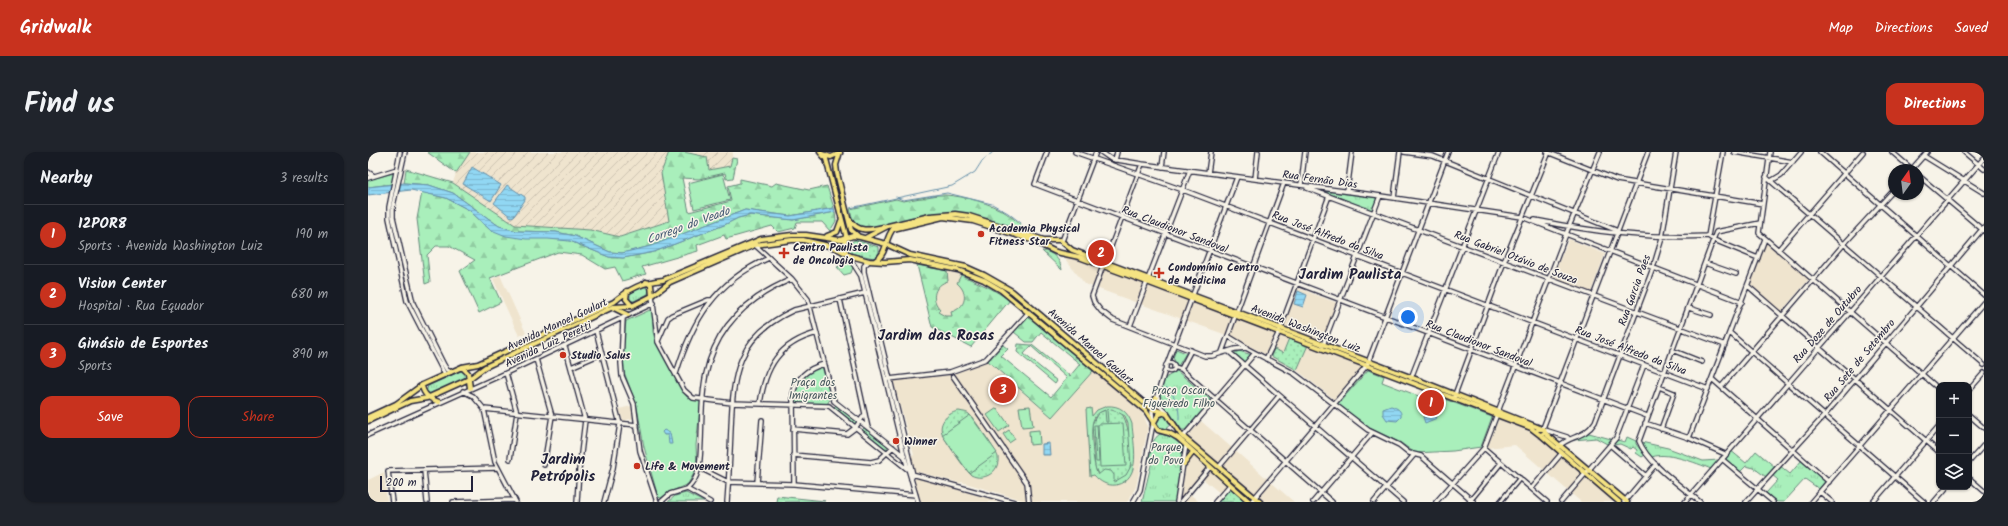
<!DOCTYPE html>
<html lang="en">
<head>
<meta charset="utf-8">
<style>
  body { margin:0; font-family:Kalam,sans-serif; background:#20242c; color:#f1f3f6 }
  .controls { position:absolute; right:12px; bottom:12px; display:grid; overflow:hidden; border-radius:8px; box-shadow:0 1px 3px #0004 }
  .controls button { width:36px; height:36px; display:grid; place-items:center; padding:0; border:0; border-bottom:1px solid #363941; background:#171b24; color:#f1f3f6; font:20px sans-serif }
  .compass { position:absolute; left:1520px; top:12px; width:36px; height:36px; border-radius:50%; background:#171b24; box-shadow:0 1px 3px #0004; rotate:14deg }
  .scale { position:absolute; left:12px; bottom:10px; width:93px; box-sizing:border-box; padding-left:4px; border:2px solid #22223b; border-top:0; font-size:11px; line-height:14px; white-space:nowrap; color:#22223b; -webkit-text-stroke:3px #f7f3e8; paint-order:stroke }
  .you { position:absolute; left:1040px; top:165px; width:14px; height:14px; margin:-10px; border:3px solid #fff; border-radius:50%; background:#1a73e8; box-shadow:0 0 0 6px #1a73e833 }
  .badge { display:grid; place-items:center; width:26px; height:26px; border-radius:50%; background:#c8321e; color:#fff; font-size:13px; font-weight:700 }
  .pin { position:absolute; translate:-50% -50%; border:2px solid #fff; box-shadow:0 1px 4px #0006 }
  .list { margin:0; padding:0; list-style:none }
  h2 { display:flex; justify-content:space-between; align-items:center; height:52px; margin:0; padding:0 16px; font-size:17px }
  h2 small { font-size:13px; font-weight:400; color:#9ea1a6 }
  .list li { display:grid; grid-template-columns:26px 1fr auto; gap:12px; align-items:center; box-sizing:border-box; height:60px; padding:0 16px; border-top:1px solid #363941 }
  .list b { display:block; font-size:15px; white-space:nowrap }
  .list p { margin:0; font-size:13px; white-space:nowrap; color:#9ea1a6 }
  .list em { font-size:13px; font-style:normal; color:#9ea1a6 }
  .actions { display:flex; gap:8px; padding:12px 16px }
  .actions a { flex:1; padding:9px 0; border:1px solid #c8321e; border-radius:12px; text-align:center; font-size:14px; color:#c8321e }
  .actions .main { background:#c8321e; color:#fff }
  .icon { flex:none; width:22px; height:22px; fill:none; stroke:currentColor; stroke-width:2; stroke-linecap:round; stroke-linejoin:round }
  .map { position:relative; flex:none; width:1616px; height:350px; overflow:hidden; border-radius:12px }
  header { display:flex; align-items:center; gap:24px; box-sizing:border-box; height:56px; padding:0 20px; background:#c8321e; color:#fff }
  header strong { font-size:19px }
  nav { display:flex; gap:22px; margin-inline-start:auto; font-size:14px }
  .intro { display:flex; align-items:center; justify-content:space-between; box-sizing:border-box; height:96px; padding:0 24px }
  h1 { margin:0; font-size:28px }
  .button { padding:10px 18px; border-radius:12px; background:#c8321e; color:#fff; font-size:14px; font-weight:700 }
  main { display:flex; gap:24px; padding:0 24px }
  aside { flex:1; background:#171b24; border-radius:12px; box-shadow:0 1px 3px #0004 }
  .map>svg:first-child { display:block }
  .built { fill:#efe4ce }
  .industrial { fill:url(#industrial-furrows) }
  .grass { fill:url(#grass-dots); stroke:#66887b }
  .forest { fill:url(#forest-firs); stroke:#66887b }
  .park { fill:url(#park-tufts); stroke:#66887b }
  .garden { fill:#a9efbb; stroke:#66887b; fill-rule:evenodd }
  .water { fill:url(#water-rules); stroke:#658fa9 }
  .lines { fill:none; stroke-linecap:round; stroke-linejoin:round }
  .stream { stroke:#658fa9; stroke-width:1 }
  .minor-casing { stroke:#22223b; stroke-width:6 }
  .major-casing { stroke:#22223b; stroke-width:7 }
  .minor { stroke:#f7f3e8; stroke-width:3.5 }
  .major { stroke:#f5e382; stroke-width:4 }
  .poi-dot { fill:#c8321e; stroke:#f7f3e8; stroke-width:1.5 }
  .labels { text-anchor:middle; stroke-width:3; stroke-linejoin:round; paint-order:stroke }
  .street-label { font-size:11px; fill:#22223b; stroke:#f7f3e8 }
  .poi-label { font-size:11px; font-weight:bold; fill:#22223b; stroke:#f7f3e8; text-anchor:start }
  .park-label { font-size:11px; fill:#44555b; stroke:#f7f3e8 }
  .water-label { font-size:12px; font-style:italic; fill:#435872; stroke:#f7f3e8 }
  .district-label { font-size:15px; font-weight:bold; fill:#22223b; stroke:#f7f3e8 }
</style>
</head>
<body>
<header>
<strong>Gridwalk</strong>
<nav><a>Map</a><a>Directions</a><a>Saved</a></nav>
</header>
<div class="intro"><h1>Find us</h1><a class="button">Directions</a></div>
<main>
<aside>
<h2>Nearby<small>3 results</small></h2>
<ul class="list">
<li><span class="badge">1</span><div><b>12POR8</b><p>Sports · Avenida Washington Luiz</p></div><em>190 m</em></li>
<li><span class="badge">2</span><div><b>Vision Center</b><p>Hospital · Rua Equador</p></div><em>680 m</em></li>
<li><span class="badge">3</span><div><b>Ginásio de Esportes</b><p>Sports</p></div><em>890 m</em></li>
</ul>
<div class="actions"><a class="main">Save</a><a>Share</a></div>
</aside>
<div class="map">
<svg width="1616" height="350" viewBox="0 0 1616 350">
  <defs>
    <pattern id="industrial-furrows" width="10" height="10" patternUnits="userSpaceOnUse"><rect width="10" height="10" fill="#efe4ce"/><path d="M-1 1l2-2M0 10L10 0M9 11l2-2" fill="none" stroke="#cdc3b2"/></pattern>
    <pattern id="grass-dots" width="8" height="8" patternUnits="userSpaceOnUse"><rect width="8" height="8" fill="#a9efbb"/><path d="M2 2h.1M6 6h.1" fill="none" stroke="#91cda2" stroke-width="1.8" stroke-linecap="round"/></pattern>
    <pattern id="forest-firs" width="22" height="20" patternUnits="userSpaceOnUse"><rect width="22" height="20" fill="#a9efbb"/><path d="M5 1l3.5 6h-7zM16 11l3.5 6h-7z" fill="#91cda2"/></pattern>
    <pattern id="park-tufts" width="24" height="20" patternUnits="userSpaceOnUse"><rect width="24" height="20" fill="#a9efbb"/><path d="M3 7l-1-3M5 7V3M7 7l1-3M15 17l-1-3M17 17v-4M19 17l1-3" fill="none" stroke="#91cda2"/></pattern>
    <pattern id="water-rules" width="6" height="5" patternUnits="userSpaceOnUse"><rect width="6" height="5" fill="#91d7f3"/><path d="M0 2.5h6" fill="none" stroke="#7db8d1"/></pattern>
  </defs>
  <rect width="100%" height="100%" fill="#f7f3e8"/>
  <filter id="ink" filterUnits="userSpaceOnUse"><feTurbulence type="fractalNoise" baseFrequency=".025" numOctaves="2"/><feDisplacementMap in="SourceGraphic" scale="8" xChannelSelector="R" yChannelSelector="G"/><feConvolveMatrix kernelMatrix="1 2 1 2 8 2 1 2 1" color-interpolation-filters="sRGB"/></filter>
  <g filter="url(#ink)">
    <!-- built -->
    <path class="built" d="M1201,87L1237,102L1223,140L1184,126Z
      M1398,91L1441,127L1413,160L1382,132Z
      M699,104L707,105L996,214L967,248L930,219L864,185L717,132L697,107Z
      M549,113L588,121L622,136L632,161L603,195L564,175Z
      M132,123L158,181L151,184L125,127Z
      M930,136L969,151L954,190L915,175Z
      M620,209L684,265L725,219L775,261L780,275L768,335L759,350H661L594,330L592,331L546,319L542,305L546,303L525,229L583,223Z
      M263,254L266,266L255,269L251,257Z
      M1131,266L1163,278L1248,350H1213L1147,293L1119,296Z
      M833,269L926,350H896L820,284Z
      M825,303L860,333L853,342L835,327L822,342L831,350H812L818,312Z
      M16,320L19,349L0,350V328Z
      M548,326L634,350H553L546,329Z"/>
    <!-- industrial -->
    <path class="industrial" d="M102,0H365L362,14L308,24L315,64L252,85L222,78L147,73L85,31L88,21Z"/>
    <!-- grass -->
    <path class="grass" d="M487,88L511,95V102L506,106L482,101L479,95L481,91Z
      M921,186L940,193L929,218L903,204L906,197L915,201Z
      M740,257L753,261C761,268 766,309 761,319C758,325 752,328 746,330L732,326L727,316L724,272L730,261Z
      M591,259C595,260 600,260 602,263C607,268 629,300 630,305C632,320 616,330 603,323C597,317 577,289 574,281C570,270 581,260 591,259Z
      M862,336L879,350H850Z"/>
    <!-- forest -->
    <path class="forest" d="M59,0H102L88,21Z
      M301,0H316L339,5L341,18L362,14L364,6L369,7L365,26L358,27L357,21L331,27L314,26L321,60L363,49L360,34L372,31V27L404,34L408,31L441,38L459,34L466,56L422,64L377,58L283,94L254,101L242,100L207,84L188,80L149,79L131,74L85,41L61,33L36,31L38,17L85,31L147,73L222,78L252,85L301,69L293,21Z
      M26,21L24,32L0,35V28Z
      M54,40L78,46L101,58L121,77L202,89L241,105L255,106L286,100L356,73L370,66L383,63L425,68L467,60L468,69L462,79L454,70H429L427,76L410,80L404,74L358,87L356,83L329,93L330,99L274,115L278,122L254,129L247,115L237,117L214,103L190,100L122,126L133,150L111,161L92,119L107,108L81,94H68L59,103L62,130L57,132L49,67Z
      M570,43C586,42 616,49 631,57C641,62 650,70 658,78V80L588,60L563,62L500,77L494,75L485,69L482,57L528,47L535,49Z
      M549,113L579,119L580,129C566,133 562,147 572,157L570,160L577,164H584L583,160C598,156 601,141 589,131L593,123L622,136L642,148L603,195L564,175Z
      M661,162L725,219L684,265L620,209L635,193L640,197L633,204L683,245L699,226L663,194L656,202L689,229L687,232L649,200L650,192L664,193L702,224L712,212L673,180L665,190H658L646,180Z"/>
    <!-- park -->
    <path class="park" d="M955,39H956L1010,46L1005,59Z
      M472,103L485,115L483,121L476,123L469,115L474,113Z
      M276,134L281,137L280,142L266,149L262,148V141Z
      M808,197L818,201L810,214L805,206Z
      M871,199L884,203L876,211L865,202Z
      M454,214L463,246L459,252L426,251L431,227L444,218Z
      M93,219L98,222L97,227L64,242L58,240L60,234Z
      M809,219L843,248L817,278H814L792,250V242L797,226Z
      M468,253L490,270L487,273L465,256Z
      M788 270a7 7 0 1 1 14 0a7 7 0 1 1-14 0Z
      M496,276L520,294V298L493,279Z
      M1221,281L1243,287L1239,292L1228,286L1206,288Z
      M792,282L802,284L815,295L807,350H774L784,309L781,306C783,297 784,287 792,282Z
      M1259,285L1268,289V292L1277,303L1274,305L1268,301L1269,298L1265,295L1263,297L1252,292L1245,293L1249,288L1257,290Z
      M1273,290L1300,296L1335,309L1351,308L1343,317C1329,311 1295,298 1282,306Z
      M1362,298L1378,311L1388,299L1407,315L1398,325L1386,316L1378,314L1372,320L1355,307Z
      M1434,308L1458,328L1451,337L1437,327L1416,350H1409L1398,341L1410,328L1403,322L1411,313L1422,322Z
      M318,341L336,350H300L307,344Z
      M409,344L457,349L408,350Z"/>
    <!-- garden -->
    <path class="garden" d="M355,22L362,48L326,57L320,31Z
      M674,99C684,99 693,108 694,118Z
      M282,158L285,160V180L288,190L315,240L319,245L333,250L328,293L329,316L320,332L300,341L293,346L290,345L276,295L269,255L256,220L255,196L258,169Z
      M1000,218L1016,224L1014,230L1061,248L1063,242L1124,265L1113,295L1085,299L1047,301L1033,291L999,275L970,252Z
      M662,254L665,274L654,275L651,255Z
      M739,254C752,253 760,260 764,272C765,291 775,327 748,333C739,334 732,330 726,323L722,324L718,257L723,256L724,264L729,258ZM744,257L757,264L760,272L763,314L758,323L746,330V323L743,319L736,318L730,323C725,316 722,277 725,269C727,263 731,260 737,258L738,270H740L739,258Z
      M629,256L641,273L631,280L619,263Z
      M602,263L629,301L601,321L574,283Z
      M755,271L758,314L732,315L730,272Z
      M726,273H729L731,310H728Z
      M641,278L647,287L641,291L635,282Z
      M671,278L672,292L662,293L661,279Z"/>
    <!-- water -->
    <path class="water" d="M104,15L133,33L123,49L95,32Z
      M36,31L61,33L85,41L131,74L149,79L188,80L207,84L242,100L254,101L283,94L377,58L422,64L466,56L467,60L425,68L382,63L370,66L356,73L286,100L255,106L241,105L202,89L180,87H158L138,84L121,77L101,58L78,46L43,38L0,43V35Z
      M139,33L157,45V48L146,64L143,65L126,51Z
      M930,139L939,143L935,155L926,152Z
      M1023,254C1029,256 1034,258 1033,265L1029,269L1019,268L1015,262V257Z
      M1067,261L1069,266L1057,271L1055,265Z
      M296,278L302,281L304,292H301L300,283H296L294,280Z
      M681,291L682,303H674V292Z"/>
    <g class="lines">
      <!-- stream -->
      <path class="stream" d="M528,45L535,48L579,41L624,52L640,61L653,71
        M482,56L584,34L607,20L614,9L625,0
        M798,235C807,242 812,256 811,268"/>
      <!-- minor casing -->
      <g class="minor-casing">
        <path id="minor" d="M32,0L21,55V66L39,149L77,223
          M37,0L25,54V65L45,151L76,213L79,218L83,220
          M679,0L667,32L1279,264
          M707,0L815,38L1340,237
          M733,0L743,7L774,12L1006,43L1154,65L1374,150
          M1036,0L1065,4L1250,79
          M1179,0L1249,28L1395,52
          M1366,0L1425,10
          M1402,0L1391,81L1571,237
          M1452,0L1616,143
          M1524,0L1545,18
          M1596,0L1616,17
          M1556,4L1616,41
          M747,8L749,0
          M794,15L796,0
          M1543,18L1559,0
          M0,20L6,24
          M840,21L843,0
          M1550,23L1616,79
          M1398,25L1616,213
          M0,26L29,17
          M887,27L890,0
          M1403,29L1413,23L1433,0
          M933,33L937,0
          M939,36L1357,193
          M979,39L984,0
          M1026,46L1032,0
          M1167,68C1227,80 1279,87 1340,84
          M1340,84L1355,0
          M1340,84L1346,88L1390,106
          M694,89L728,0
          M387,93L424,127L440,147L466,249
          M1410,98L1495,0
          M479,102L493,124L536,303L550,350
          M501,109L496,114V120L542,310L545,323L543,327
          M737,110L774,12
          M1337,111L1368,122
          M735,114L724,144L726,150L733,159L745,168L837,204H844L867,197L878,196L927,222L1000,278L1031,293L1041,301L1053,304L1106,350
          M780,127L822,18
          M1380,134L1571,300
          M284,144L290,190L316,238L325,246L364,251L461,254
          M472,147L500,276
          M1321,156L1343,163
          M255,166L253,211L254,224L266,252L272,299L289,350
          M762,174L779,130
          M912,177L961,44
          M228,179L252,272L245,316L236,350
          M1362,181L1556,350
          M860,184L878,195
          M290,189L300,166L304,163L340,148H344
          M955,193L1012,44
          M197,194L217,268L211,318L209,350
          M1304,198L1334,210
          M860,199L1035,350
          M854,200L916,31
          M168,207L184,264L176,313
          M898,207L911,180
          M797.5 215a4.5 4.5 0 1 1 9 0a4.5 4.5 0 1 1-9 0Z
          M799,212L869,25
          M203,215L233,202
          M806,215L813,217L964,350
          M813,217L823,198
          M138,221L149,261L142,307
          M308,222C324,168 348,129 401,106
          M585,224L659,331L661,350
          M1043,226L1131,0
          M521,227L582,220L618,207L661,160
          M1344,227L1461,330
          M1291,235L1306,241L1293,277
          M1353,235L1476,92L1526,38
          M1601,238L1616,221
          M95,239L105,244L116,257L127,310L148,350
          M790,245V252L799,261
          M1086,245L1136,110L1181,0
          M466,249L536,304
          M392,252C397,215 411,191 449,181
          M461,254L539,317
          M116,257L269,273
          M1601,263L1616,276
          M1277,271L1321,286L1357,302
          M1175,276L1280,0
          M425,277L479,282L487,276L497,262
          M1177,278L1199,285L1201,287
          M0,283L138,221L286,151
          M815,285L887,201
          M1321,286L1397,87
          M1242,293L1278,324
          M1190,295C1202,283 1216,287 1227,270L1285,116L1294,86L1308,0
          M1116,296L1179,350
          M425,303L503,310L511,308L525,295
          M1354,307L1405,350
          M1601,310L1616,293
          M851,315L911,244
          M332,316L360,330L426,332L548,343
          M56,318L59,350
          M544,322L646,350
          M1601,326L1616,339
          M389,331L394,268
          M426,332L425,242C429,225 439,217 456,212
          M1164,336L1194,301
          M319,337C333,325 332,307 333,289C334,267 333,244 338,222C348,174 380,145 424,127
          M319,337L342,350
          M1452,340L1464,350
          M24,350L20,319L129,316
          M85,350L147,348
          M293,350L302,342L319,337
          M359,350C361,325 362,301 363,276C365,221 369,184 426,158L501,140
          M765,350L772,338L785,272L784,260L798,215
          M809,350L818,293
          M813,350L842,315
          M847,350L862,333
          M883,350L999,213L1080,0
          M945,350L1004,281
          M1006,350L1046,303
          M1068,350L1116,296L1200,77L1232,0
          M1101,350L1133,311
          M1132,350L1152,326
          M1193,350L1248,286L1276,213
          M1256,350L1288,312
          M1317,350L1616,6
          M1332,350C1313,334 1280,312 1271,289L1348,80L1392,71
          M1378,350L1456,264L1616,75
          M1443,350L1616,150
          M1505,350L1571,274
          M1566,350L1579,335"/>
      </g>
      <!-- major casing -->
      <g class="major-casing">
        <path id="major" d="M452,0L458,7L478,83L476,96L478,100
          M472,0L468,13L469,21L483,78L490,84
          M454,2L463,5L472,1
          M482,68C490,81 502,78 515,75
          M459,84L469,80L473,69
          M497,86L520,74L562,64L587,62L601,64L676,88H692L704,98L1053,229L1172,276
          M508,108C519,102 517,86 525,77L575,65L605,69L663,88L688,100L711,105L779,130L1163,276L1172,283L1177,281
          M278,130L283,133L284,144
          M259,139L258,147L264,154
          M246,156L260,163
          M94,215L100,221L102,236
          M54,233C55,243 62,247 71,250
          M778,252L785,251L788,246
          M0,265L28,252L54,233L94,215L110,212L246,150C261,137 275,130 295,128L393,87L424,83H438L472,88L485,84L492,85L518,92L542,103L598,115L616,123L644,139L775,250L785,257L799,262L813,283L892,350
          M0,269L42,249L59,246L101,227L117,215L245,155L264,154L284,144L302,130L387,93L424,88H435L457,93L470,97L483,104L501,109L517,110L542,108L590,118L616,128L633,138L778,259L790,278L801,281L810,286L882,350
          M785,272L790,263L795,261
          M1170,277H1176L1177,281L1259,350
          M1173,283L1251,350
          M816,312L825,300"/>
      </g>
      <!-- minor -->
      <use href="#minor" class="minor"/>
      <!-- major -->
      <use href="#major" class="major"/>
    </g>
  </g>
  <!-- markers -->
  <g class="poi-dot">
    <circle cx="613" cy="82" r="4"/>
    <path d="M414 95h4v4h4v4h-4v4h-4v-4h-4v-4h4z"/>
    <path d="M789 115h4v4h4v4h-4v4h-4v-4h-4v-4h4z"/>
    <circle cx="195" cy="203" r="4"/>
    <circle cx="528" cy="289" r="4"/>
    <circle cx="269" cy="314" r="4"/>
  </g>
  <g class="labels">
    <!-- street labels -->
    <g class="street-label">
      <text transform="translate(952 27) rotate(8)" y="4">Rua Fernão Dias</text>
      <text transform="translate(807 77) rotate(21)" y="4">Rua Claudionor Sandoval</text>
      <text transform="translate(960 83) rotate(21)" y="4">Rua José Alfredo da Silva</text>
      <text transform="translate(1148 105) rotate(21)" y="4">Rua Gabriel Otávio de Souza</text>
      <text transform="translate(1266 138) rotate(-70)" y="4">Rua Garcia Paes</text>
      <text transform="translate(189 172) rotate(-25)" y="4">Avenida Manoel Goulart</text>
      <text transform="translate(1459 172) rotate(-49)" y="4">Rua Doze de Outubro</text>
      <text transform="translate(938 176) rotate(21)" y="4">Avenida Washington Luiz</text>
      <text transform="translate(1111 191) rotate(21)" y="4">Rua Claudionor Sandoval</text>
      <text transform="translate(180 192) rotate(-25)" y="4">Avenida Luiz Peretti</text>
      <text transform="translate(723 194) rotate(41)" y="4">Avenida Manoel Goulart</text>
      <text transform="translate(1263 198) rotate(21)" y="4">Rua José Alfredo da Silva</text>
      <text transform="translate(1491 208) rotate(-50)" y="4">Rua Sete de Setembro</text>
    </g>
    <!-- poi labels -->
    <g class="poi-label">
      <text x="621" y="80">Academia Physical<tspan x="621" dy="13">Fitness Star</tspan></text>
      <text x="425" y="99">Centro Paulista<tspan x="425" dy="13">de Oncologia</tspan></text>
      <text x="800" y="119">Condomínio Centro<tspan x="800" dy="13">de Medicina</tspan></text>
      <text x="203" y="207">Studio Salus</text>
      <text x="536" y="293">Winner</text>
      <text x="277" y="318">Life &amp; Movement</text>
    </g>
    <!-- park labels -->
    <g class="park-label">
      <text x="445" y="234">Praça dos<tspan x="445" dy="13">Imigrantes</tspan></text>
      <text x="811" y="242">Praça Oscar<tspan x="811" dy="13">Figueiredo Filho</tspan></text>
      <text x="798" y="299">Parque<tspan x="798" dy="13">do Povo</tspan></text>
    </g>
    <!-- water labels -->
    <g class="water-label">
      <text transform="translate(320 73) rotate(-20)" y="4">Corrego do Veado</text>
    </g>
    <!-- district labels -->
    <g class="district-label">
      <text x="982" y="127">Jardim Paulista</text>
      <text x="568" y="188">Jardim das Rosas</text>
      <text x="195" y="312">Jardim<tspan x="195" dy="17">Petrópolis</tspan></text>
    </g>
  </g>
</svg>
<div class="controls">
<button>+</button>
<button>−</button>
<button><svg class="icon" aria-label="layers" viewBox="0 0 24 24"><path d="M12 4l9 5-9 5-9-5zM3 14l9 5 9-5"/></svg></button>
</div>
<svg class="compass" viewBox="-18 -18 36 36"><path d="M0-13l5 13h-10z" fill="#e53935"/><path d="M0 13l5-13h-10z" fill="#9ea1a6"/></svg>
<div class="scale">200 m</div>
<div class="you"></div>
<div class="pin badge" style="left:1063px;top:251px">1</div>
<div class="pin badge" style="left:733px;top:101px">2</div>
<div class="pin badge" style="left:635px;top:238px">3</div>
</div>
</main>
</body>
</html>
